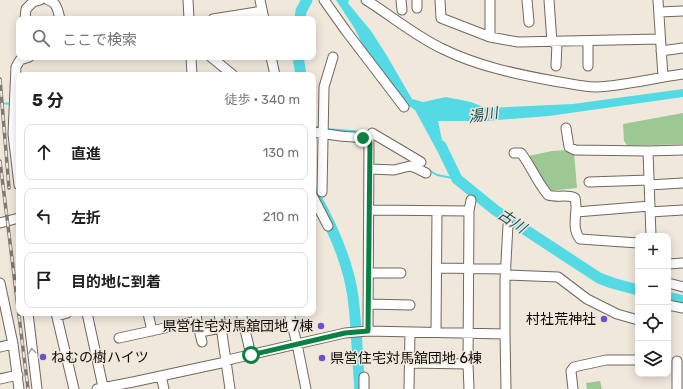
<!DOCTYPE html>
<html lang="ja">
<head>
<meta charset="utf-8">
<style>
  body { margin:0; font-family:Rubik,"Noto Sans JP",sans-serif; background:#f6f6f6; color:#202124 }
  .controls { position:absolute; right:12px; bottom:12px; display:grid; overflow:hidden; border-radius:8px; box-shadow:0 2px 10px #0003 }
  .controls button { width:36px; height:36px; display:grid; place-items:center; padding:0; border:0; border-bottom:1px solid #e0e0e0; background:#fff; color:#202124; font:20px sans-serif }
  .stop { position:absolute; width:12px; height:12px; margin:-9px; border:3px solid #0b8043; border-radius:50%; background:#fff }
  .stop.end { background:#0b8043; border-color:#fff; box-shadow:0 1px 4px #0008 }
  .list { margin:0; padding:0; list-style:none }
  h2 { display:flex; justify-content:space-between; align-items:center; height:52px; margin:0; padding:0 16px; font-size:17px }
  h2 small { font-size:13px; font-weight:400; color:#757577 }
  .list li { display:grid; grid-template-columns:26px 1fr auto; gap:12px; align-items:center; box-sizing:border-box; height:56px; margin:0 8px 8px; padding:0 8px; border:1px solid #e0e0e0; border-radius:8px }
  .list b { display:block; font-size:15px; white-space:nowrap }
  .list em { font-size:13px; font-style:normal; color:#757577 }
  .icon { flex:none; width:22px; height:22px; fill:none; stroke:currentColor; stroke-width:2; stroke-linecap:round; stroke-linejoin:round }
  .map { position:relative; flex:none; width:683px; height:389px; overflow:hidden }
  .search { position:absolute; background:#fff; box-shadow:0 2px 10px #0003; left:16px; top:16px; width:300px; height:44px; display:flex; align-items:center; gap:10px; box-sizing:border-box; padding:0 14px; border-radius:8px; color:#757577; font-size:15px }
  .panel { position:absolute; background:#fff; box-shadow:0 2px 10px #0003; left:16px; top:72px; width:300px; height:244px; border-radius:8px }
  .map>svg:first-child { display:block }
  .green { fill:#9cc894 }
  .water { fill:#54dae4 }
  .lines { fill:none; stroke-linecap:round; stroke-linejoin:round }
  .stream { stroke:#54dae4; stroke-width:2 }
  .river { stroke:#54dae4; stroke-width:11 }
  .minor-casing { stroke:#70685f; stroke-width:11 }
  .minor { stroke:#fff; stroke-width:9 }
  .rail-casing { stroke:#7f7971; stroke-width:3.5 }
  .rail { stroke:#f1e8dc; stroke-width:2; stroke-dasharray:6; stroke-linecap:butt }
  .oneway { stroke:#9f9d9c }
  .route { stroke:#0b8043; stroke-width:5 }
  .poi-dot { fill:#724fc8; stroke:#f1e8dc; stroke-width:1.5 }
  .labels { text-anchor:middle; stroke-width:3; stroke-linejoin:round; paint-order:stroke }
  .poi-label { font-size:14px; fill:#0e0b07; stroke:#f1e8dc; text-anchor:end }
  .water-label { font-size:15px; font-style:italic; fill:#175155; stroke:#f1e8dc }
</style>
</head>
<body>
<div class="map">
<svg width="683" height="389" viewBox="0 0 683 389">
  <rect width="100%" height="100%" fill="#f1e8dc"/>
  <!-- green -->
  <path class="green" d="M683,113V144L628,146L624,141L623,124Z
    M569,150L574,152L577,188L548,191L528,156L552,151Z
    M600,381L602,389H587L586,383Z"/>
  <!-- water -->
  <path class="water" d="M336,0H349L348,3L371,31L387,56L412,99L423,102L446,97L471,102L486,108L573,104L683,89V97L549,116L486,121H438L447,163L435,147L415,110L406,104L363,46L355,29Z"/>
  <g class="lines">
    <!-- stream -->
    <path class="stream" d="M0,103L12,104
      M313,126L320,128
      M327,129L364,132L368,134
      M422,166L437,175L457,179"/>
    <!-- river -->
    <path class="river" d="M300,19L301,11L307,0
      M298,57L301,75
      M441,146L457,179L495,210L599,278L612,283L638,290
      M313,192C331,224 348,260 353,297C357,327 357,359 360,389
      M668,297L683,301"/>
    <!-- minor casing -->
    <g class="minor-casing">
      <path id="minor" d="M48,0C57,2 58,11 60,19
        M188,0L189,19
        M260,0L264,19
        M324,0L346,31L404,107
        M366,0C392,16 415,36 443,49C477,66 516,74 554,81C568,83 581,87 596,87C625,86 654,78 683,74
        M401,0L402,10
        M440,0L441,18L490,37L518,42L660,39
        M490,0V37
        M527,0L529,22
        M549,0L552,42
        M658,0L663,77
        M417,8V0
        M659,12L683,11
        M25,19L26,9L33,2L40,0
        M213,19L262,11
        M588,41V66
        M661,51L683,48
        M191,57L192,75
        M211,57L233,75
        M271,57L275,75
        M556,66L557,42
        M566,128L569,147L575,150L648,151
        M313,132L340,136L366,138L369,140L368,331
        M369,138L372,133L421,162
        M514,153H521C531,166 537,182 548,195C557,198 566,194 575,198C579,211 570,227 580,239L638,243
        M370,169L394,170L410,166L416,168L426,173
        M589,182L649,180
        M19,185L13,134L16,67L20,60L29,57
        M649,185L683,183
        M322,192L324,87L333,57
        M313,197L328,226
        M369,210L469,211
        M576,212L650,206
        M650,212L683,210
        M0,223L19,218
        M651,236L648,151L683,150
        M668,264L683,263
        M437,268L506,269
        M369,273H401
        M506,275L558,277L587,299L617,314L638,320
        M0,283L13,344L19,389
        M668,283L683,287
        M368,304L410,305
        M668,305L683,308
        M28,313L37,389
        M56,313L74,389
        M87,313L103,387
        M148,313L152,331
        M219,313L230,389
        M241,313L251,355
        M289,313L297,344L306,389
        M57,316L67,313
        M197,321L202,342
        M200,332L221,328
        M436,332L437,211
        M505,334L506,389
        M119,338L197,321L196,313
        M0,347L13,344
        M677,361V389
        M410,363L468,364
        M161,376L164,389
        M364,377V389
        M0,379L18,375
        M97,389L133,382L221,363L232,359L345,333L368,331L505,334V280L508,225
        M409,389L410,332
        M469,389L468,364L469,211L471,200
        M573,389L571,371L574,367L606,360H638"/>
    </g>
    <!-- minor -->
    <use href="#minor" class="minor"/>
    <!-- rail casing -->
    <g class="rail-casing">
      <path id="rail" d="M0,79L9,188
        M0,161L28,389"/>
    </g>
    <!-- rail -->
    <use href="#rail" class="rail"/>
  </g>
  <!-- one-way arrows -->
  <defs><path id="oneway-chevron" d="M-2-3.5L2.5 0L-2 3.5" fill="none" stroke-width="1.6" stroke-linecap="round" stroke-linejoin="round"/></defs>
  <use class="oneway" href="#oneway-chevron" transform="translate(32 351) rotate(-97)"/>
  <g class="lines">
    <!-- route -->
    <path class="route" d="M251,355L345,333L368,331L370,144L369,138H363"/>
  </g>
  <!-- markers -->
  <g class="poi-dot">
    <circle cx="604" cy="319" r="4"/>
    <circle cx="321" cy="326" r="4"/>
    <circle cx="43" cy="357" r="4"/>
    <circle cx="322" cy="358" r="4"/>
  </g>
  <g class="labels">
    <!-- poi labels -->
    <g class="poi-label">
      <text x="596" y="324">村社荒神社</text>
      <text x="313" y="331">県営住宅対馬舘団地 7棟</text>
      <text x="51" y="362" text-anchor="start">ねむの樹ハイツ</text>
      <text x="330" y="363" text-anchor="start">県営住宅対馬舘団地 6棟</text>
    </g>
    <!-- water labels -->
    <g class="water-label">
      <text transform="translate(483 115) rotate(-9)" y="5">湯川</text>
      <text transform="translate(512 221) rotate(34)" y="5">古川</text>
    </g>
  </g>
</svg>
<div class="controls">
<button>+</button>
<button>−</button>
<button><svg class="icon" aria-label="locate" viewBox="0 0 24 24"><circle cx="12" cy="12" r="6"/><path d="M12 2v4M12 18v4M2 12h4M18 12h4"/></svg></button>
<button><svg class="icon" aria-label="layers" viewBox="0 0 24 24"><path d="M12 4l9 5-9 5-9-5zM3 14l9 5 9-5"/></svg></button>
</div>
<div class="stop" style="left:251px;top:355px"></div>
<div class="stop end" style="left:363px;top:138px"></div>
<div class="search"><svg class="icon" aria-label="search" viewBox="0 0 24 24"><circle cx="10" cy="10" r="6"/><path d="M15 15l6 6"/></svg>ここで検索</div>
<section class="panel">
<h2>5 分<small>徒歩 · 340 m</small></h2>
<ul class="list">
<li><svg class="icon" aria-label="ahead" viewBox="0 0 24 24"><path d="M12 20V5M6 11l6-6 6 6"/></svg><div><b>直進</b></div><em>130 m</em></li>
<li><svg class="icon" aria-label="left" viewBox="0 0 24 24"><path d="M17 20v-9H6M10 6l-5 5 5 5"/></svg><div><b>左折</b></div><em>210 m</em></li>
<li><svg class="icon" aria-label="arrive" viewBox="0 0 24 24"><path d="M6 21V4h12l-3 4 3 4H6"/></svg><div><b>目的地に到着</b></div></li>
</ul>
</section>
</div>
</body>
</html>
